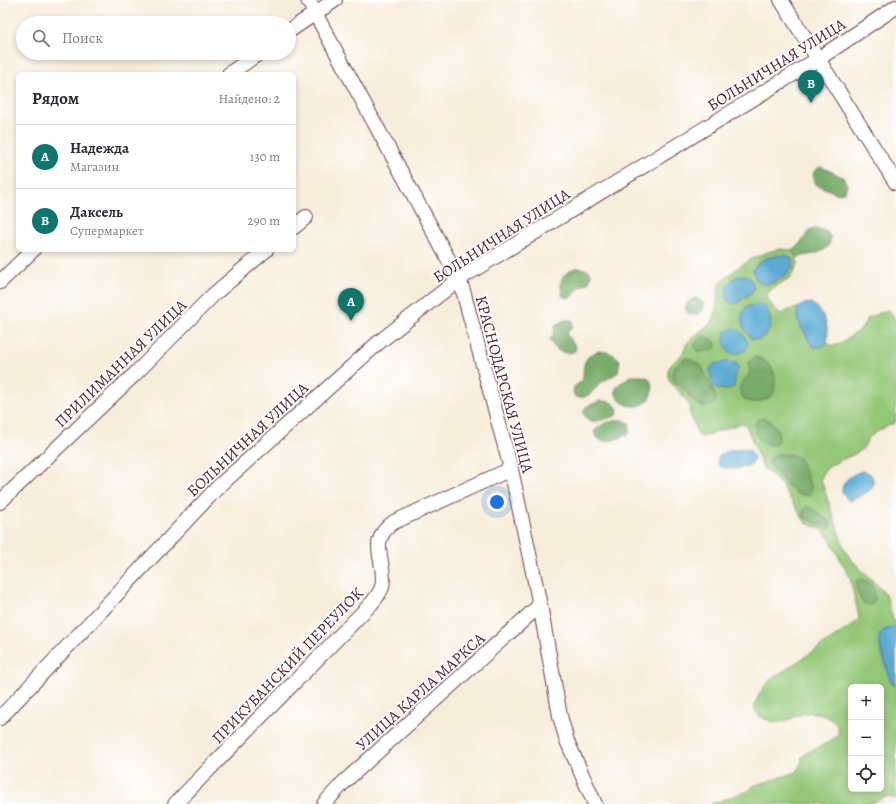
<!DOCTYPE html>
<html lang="ru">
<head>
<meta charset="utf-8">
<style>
  body { margin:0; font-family:Alegreya,serif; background:#f7f7f7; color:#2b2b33 }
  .controls { position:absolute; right:12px; bottom:12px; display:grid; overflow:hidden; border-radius:6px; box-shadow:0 2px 6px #0003 }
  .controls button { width:36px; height:36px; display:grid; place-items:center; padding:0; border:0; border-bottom:1px solid #e1e1e2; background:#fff; color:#2b2b33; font:20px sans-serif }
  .you { position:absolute; left:497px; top:502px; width:14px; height:14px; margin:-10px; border:3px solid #fff; border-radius:50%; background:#1a73e8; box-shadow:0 0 0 6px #1a73e833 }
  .badge { display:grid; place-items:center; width:26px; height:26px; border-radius:50%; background:#0f766e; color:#fff; font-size:13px; font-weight:700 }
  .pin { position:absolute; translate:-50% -33px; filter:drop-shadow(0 1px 2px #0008) }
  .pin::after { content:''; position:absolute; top:21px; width:14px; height:12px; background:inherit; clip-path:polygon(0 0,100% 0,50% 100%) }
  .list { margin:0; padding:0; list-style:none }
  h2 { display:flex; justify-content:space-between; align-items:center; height:52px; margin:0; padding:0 16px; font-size:17px }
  h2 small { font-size:13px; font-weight:400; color:#7c7c81 }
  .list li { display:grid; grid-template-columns:26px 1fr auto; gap:12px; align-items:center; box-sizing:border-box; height:64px; padding:0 16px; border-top:1px solid #e1e1e2 }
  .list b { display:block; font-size:15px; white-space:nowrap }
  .list p { margin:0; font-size:13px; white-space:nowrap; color:#7c7c81 }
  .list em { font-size:13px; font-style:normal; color:#7c7c81 }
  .icon { flex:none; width:22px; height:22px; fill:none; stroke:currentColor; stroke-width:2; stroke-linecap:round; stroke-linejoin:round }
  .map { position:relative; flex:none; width:896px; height:804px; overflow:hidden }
  .search { position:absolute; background:#fff; box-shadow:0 2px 6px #0003; left:16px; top:16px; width:280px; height:44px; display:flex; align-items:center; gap:10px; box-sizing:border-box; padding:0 14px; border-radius:22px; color:#7c7c81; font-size:15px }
  .panel { position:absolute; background:#fff; box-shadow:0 2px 6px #0003; left:16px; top:72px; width:280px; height:180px; border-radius:6px }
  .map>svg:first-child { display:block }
  .green { fill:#93c676; stroke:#6e7250; fill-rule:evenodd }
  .forest { fill:#76ab67; stroke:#606549 }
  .water { fill:#5aaad4; stroke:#526480 }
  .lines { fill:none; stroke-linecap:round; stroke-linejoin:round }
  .minor-casing { stroke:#643e45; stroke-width:16 }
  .minor { stroke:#fff; stroke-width:14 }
  .labels { text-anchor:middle; stroke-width:3.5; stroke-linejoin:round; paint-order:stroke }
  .street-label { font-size:16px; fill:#4a1f2b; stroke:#fff }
</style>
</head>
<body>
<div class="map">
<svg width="896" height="804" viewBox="0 0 896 804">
  <rect width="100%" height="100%" fill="#fff"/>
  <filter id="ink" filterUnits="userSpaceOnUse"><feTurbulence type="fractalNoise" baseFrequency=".025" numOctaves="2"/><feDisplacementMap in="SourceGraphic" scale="8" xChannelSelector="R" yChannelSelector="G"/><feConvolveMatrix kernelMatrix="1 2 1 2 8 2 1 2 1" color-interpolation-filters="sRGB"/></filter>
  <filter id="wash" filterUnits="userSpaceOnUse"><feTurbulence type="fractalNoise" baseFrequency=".012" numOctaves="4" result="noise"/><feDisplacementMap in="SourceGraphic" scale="16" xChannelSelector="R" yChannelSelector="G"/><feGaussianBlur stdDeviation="0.9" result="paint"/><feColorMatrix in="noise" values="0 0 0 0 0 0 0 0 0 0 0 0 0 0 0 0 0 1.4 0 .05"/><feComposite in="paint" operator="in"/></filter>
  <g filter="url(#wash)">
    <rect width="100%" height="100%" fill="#f7eddb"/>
    <!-- green -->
    <path class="green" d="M781,249L791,250L797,257L798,264L791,277L773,288L767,294C769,303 774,310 782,314L789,310L798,308L797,319L811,344L814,347H821L827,343L833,346L839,344L860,330L868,318L887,310L890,311L896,321V422C888,426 878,430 871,436C866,440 866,447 860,451C847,460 824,462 821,480L845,550L850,558L881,589L887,598L893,619L896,622V628L893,627C884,630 879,631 879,642L891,684H896V799L886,797L869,804H710L749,791L753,786L797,772L801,763L802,757C811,748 826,746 836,737C839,734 839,730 837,726C830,713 813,710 799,715C793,717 787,722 780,722C776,723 771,721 768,720C743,713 760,692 770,680L850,627L858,620L859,617L850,578L830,540L823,530L806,523L782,486L771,474L763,468L746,425L742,423L702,437L698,435L690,414L689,405L685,398L671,383L668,377V370L671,365L683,353L686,345L691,339L712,322L716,309L719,285C735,267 757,253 781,249ZM776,256H789L793,262V267L765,285L760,283L755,277L756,265L761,261ZM746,275L754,290L750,294L737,303L732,280L738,276ZM760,304C767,307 769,312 770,320L746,307ZM703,337L712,338L703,352L698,351L695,347ZM704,372L714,393L702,407C692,401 685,390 675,382ZM778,454L785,455L801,461L811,487L787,486L779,475L772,469ZM873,586L875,600L863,603L856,587ZM851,687H881V789H851Z"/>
    <!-- forest -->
    <path class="forest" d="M821,167L843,177L847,185L845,192L838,194L817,185L813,179C813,172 814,169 821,167Z
      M817,228L827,232L831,238C828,255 811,254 797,257L791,250L797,247L811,229Z
      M575,268H581L590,271L591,275L589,282L579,288L571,297L568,298L563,297C559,281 559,276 575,268Z
      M696,298L701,301L704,304L703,310L697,314L690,315L686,311C685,303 688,300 696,298Z
      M565,320H572L573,323L572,328L568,331L567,335L576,347L575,351C564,356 554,351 550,339L554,334L555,325Z
      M703,337L712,338L715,342L716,347L711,351H698L695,347V343Z
      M599,351C608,351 614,354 620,360L618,372C613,376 607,379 602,382C593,390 589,400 575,397L573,392L574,387L583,380C583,365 583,356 599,351Z
      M754,357C766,359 774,367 775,379C775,383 775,389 774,392C769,401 751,406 743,398C740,395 740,390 740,386C748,374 751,378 749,362Z
      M686,358L692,360L702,367L714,393L716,399C715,404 713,406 708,406C695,408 692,396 684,389C681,386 676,384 674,380C668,371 679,362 686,358Z
      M631,376H641L649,378C665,406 622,418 615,391L618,385Z
      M600,401C609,401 615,402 618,410L617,415C609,418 600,422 592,421C587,420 580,413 586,407C589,405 596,403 600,401Z
      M764,418C774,421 779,430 779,439L774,445C760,446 752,432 757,420Z
      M618,420H623L629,423L630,428L629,434C618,439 599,448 594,432C599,424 609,422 618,420Z
      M778,454L794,455L801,461L811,487L809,495C794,497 788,484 779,475C774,470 772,468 769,462L772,457Z
      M807,507C819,509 818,517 829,520L832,526L830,529L805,518L803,515L804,509Z
      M859,579L864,580L873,586L875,600L872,605H869L863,603C859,596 856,590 856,581Z"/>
    <!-- water -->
    <path class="water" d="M785,255C790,256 795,261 793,267C791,271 785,275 781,278C768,287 758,288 753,270C760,258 772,256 785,255Z
      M746,275C752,278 753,283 754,290L737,303L732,304L727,300L726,293L727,285L738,276Z
      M811,303C824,310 830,329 827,343L821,347H814L811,344L797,319L798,308L804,304Z
      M760,304C768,307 772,318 770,327C769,332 763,337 759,340L752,339C743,329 738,320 746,307Z
      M734,328C742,331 745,337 748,344L745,351L735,354L729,352C725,345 723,340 725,332Z
      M726,362L736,363L739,368L735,374L734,387L729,390L716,389C711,382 710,377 710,368L715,364Z
      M744,448L750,450L754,458L752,464C741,469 731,471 719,466L717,461L719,456L725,452Z
      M862,471C868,472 872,473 873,480C877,491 857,498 849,501L842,492C842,480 851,475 862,471Z
      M893,627L896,628V685L892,684L879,641C879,631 884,630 893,627Z"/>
  </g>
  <g filter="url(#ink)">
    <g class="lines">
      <!-- minor casing -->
      <g class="minor-casing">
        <path id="minor" d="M308,0L459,279L464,294L511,469L540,605L560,716L567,741L595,804
          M781,0L896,183
          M289,31L335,0
          M229,74L259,53
          M294,227L306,217
          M0,282L33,250
          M0,502L135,374L213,295L266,250
          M0,718L218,487L378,343L459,279L818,59L896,7
          M175,804L372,603C376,598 380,593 382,587C388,561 365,542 394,522L511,469
          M324,804L343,783L540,605"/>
      </g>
      <!-- minor -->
      <use href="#minor" class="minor"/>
    </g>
  </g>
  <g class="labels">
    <!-- street labels -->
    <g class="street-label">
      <text transform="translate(776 64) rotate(-32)" y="6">БОЛЬНИЧНАЯ УЛИЦА</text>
      <text transform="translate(501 235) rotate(-33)" y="6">БОЛЬНИЧНАЯ УЛИЦА</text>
      <text transform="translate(120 363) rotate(-44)" y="6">ПРИЛИМАННАЯ УЛИЦА</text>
      <text transform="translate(505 384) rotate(75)" y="6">КРАСНОДАРСКАЯ УЛИЦА</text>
      <text transform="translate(247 439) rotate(-43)" y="6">БОЛЬНИЧНАЯ УЛИЦА</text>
      <text transform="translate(287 665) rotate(-46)" y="6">ПРИКУБАНСКИЙ ПЕРЕУЛОК</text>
      <text transform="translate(420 691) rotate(-42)" y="6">УЛИЦА КАРЛА МАРКСА</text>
    </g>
  </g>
</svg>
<div class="controls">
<button>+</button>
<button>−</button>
<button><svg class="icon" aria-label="locate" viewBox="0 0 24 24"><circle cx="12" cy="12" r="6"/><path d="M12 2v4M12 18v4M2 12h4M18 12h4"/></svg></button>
</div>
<div class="you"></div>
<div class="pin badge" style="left:351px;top:321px">A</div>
<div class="pin badge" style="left:811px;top:103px">B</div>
<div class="search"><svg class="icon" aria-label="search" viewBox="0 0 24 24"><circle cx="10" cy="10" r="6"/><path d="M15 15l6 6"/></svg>Поиск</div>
<section class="panel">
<h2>Рядом<small>Найдено: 2</small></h2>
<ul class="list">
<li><span class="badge">A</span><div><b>Надежда</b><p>Магазин</p></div><em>130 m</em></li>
<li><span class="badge">B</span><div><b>Даксель</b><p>Супермаркет</p></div><em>290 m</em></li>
</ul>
</section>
</div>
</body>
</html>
